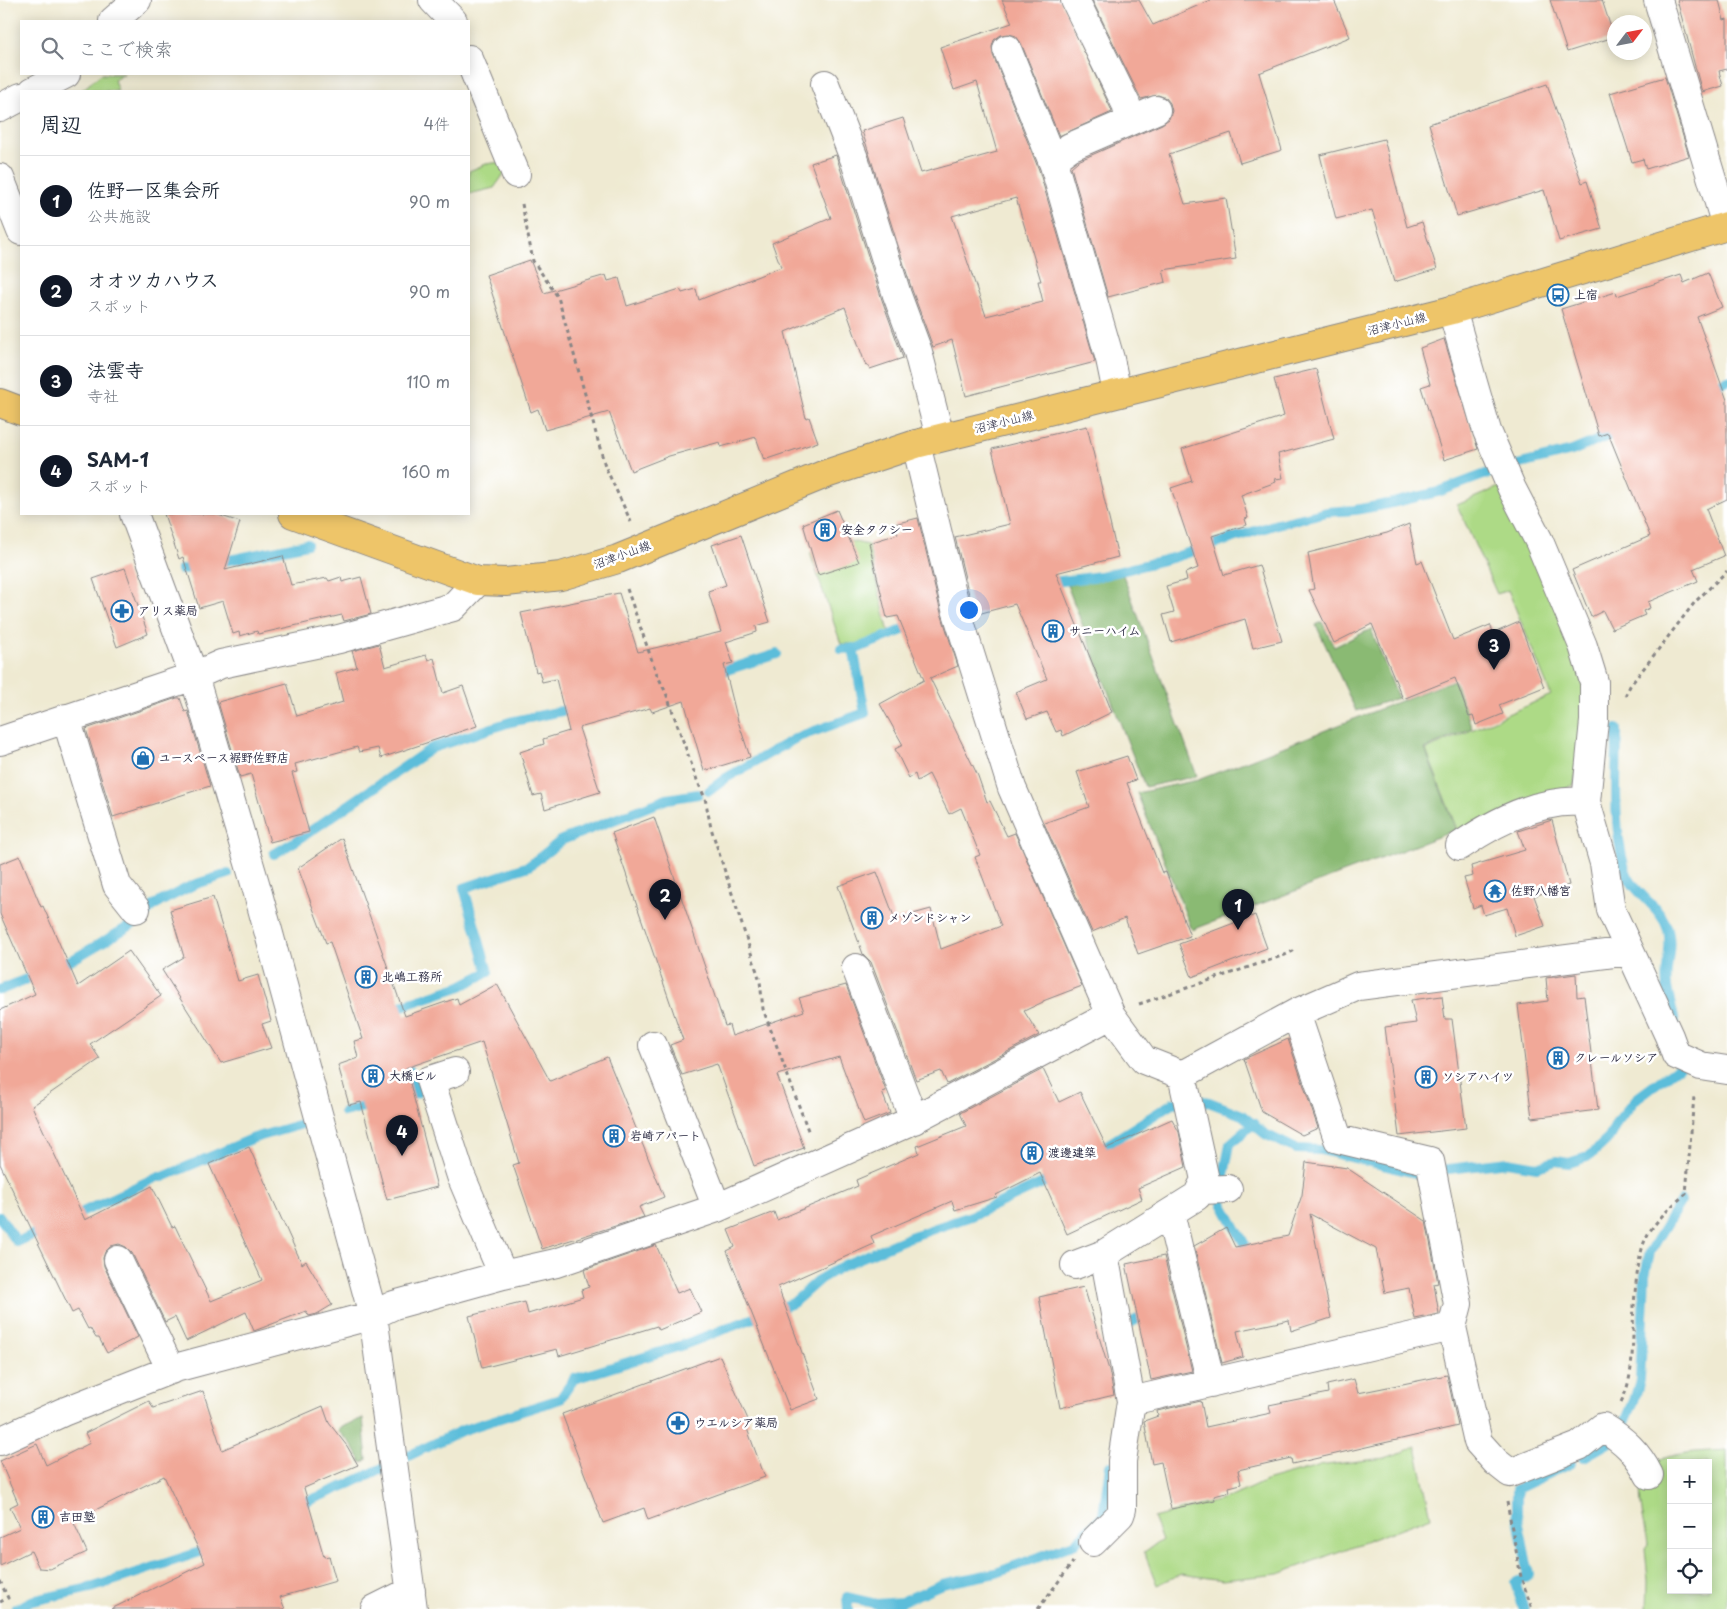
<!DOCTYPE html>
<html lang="ja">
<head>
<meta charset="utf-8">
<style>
  body { margin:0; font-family:"Playpen Sans","Klee One",sans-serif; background:#f6f6f7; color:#1f2937 }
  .controls { position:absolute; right:15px; bottom:15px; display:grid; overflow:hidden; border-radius:0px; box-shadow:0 2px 12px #0003 }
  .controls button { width:45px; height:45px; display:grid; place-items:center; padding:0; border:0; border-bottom:1px solid #e0e1e3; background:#fff; color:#1f2937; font:25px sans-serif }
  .compass { position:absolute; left:1607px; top:15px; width:45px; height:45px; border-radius:50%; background:#fff; box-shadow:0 2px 12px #0003; rotate:58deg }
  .you { position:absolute; left:968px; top:609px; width:18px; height:18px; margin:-12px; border:4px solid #fff; border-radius:50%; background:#1a73e8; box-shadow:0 0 0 8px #1a73e833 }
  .badge { display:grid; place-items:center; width:32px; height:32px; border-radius:50%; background:#111827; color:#fff; font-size:16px; font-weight:700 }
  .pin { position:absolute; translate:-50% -41px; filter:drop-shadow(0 1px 2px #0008) }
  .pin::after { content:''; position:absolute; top:26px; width:18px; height:15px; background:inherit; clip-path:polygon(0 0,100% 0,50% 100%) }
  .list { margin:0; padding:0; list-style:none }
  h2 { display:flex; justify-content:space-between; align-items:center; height:65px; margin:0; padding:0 20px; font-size:21px }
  h2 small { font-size:16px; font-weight:400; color:#747a83 }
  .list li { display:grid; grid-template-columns:32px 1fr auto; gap:15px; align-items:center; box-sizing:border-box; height:90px; padding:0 20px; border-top:1px solid #e0e1e3 }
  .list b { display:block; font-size:19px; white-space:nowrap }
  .list p { margin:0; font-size:16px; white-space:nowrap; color:#747a83 }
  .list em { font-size:16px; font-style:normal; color:#747a83 }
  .icon { flex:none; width:28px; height:28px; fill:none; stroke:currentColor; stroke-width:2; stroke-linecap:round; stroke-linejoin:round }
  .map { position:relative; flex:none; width:1727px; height:1609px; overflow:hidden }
  .search { position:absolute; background:#fff; box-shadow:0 2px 12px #0003; left:20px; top:20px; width:450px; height:55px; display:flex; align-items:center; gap:12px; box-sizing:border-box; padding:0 18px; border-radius:0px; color:#747a83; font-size:19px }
  .panel { position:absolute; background:#fff; box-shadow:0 2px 12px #0003; left:20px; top:90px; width:450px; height:425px; border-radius:0px }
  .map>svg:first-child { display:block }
  .green { fill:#adda86; stroke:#687e60; fill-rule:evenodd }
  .forest { fill:#8aba73; stroke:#566e57 }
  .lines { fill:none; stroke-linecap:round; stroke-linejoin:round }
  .stream { stroke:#5cbdda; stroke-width:10 }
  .building { fill:#f1a898; fill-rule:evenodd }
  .minor-casing { stroke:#888686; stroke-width:30 }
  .major-casing { stroke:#888686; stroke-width:30 }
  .path { stroke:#888686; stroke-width:3; stroke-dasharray:4 4; stroke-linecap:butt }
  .minor { stroke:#fff; stroke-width:28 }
  .major { stroke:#eec569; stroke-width:28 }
  .labels { text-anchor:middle; stroke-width:5; stroke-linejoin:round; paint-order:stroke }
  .poi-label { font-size:12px; font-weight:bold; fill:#22223b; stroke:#fff; text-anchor:start }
  .street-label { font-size:12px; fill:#22223b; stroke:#fff }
</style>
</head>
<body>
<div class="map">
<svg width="1727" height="1609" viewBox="0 0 1727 1609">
  <rect width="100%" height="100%" fill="#fff"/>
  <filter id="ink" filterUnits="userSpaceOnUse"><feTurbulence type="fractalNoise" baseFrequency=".02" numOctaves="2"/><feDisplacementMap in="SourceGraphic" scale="10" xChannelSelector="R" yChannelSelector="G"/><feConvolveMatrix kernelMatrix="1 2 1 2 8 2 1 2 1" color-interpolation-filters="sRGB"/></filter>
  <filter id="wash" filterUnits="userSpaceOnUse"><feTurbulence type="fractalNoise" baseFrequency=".0096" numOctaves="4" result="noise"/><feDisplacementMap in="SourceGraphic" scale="20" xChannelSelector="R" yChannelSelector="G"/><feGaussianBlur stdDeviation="1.12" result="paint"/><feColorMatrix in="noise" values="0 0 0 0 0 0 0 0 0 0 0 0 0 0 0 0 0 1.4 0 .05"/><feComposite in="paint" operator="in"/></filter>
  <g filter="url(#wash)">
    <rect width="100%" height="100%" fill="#efead2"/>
    <!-- green -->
    <path class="green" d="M101,74H124L114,80L118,91H81Z
      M501,162L504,174L494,188L469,194V171L486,164Z
      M1499,487L1545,577L1580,673L1586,699L1574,785L1458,832L1426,750L1551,695L1508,590L1497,594L1457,505Z
      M846,540L868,545L889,633L858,644H841L810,553Z
      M1416,1447L1431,1517L1279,1574L1222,1580L1181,1574L1157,1585L1144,1552L1162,1540L1153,1518L1229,1498L1268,1480L1318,1466L1385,1458Z
      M1727,1450V1609H1647L1648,1581L1645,1548L1648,1544C1645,1524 1638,1503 1641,1483C1644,1450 1703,1452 1727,1450ZM1671,1463H1708V1590H1671Z"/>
    <!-- forest -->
    <path class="forest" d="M1123,575L1197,776L1145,787L1067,585Z
      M1322,622L1334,647L1371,629L1398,698L1356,711L1316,625Z
      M1454,680L1472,728L1425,749L1456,830L1192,930L1137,793L1198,780Z
      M363,1418L367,1460L362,1463L351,1443L339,1432V1428Z"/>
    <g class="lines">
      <!-- stream -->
      <path class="stream" d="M1710,388L1727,380
        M215,563L307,544
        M181,570L198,566
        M1046,583L1101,576L1172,558L1277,524L1327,512L1355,510L1388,504L1438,492L1494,471L1572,451L1620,431
        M841,649L858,648L915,625
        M714,674L777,654
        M1617,729C1617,776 1612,823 1625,869C1632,894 1661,905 1668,930C1673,948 1664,969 1667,987C1669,1000 1673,1011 1675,1024
        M709,791L726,778L798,737L865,713L853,648
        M274,854L299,839L432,748L510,722L576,708
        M55,967L77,957L135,923L156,904L193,885L228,874
        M0,990L39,974
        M390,1010L461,986L488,972L464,888L529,866L562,840L667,799L698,794
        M402,1097L417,1093L404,1055
        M344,1112L375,1104
        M1096,1152L1173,1103L1197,1100L1209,1102L1242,1115L1265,1134L1296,1149L1321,1150L1415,1173L1508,1162L1537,1167L1556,1161L1569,1163L1587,1157L1594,1152L1609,1138L1617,1122L1637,1098L1679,1067L1678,1059
        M0,1217L17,1242L45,1229
        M70,1218L157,1177H163L254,1138L302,1124
        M1251,1256L1222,1203L1223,1180L1230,1144L1254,1123
        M1120,1329L1148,1313
        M1584,1457L1612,1441L1623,1427L1634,1401L1640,1380L1645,1275L1650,1252L1681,1201
        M296,1506L349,1484L463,1430L560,1399L574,1379L683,1345L793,1303L820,1279L844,1265L910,1237L971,1216L1056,1177
        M1525,1578L1529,1575L1517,1514V1489L1571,1463
        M1519,1581L1515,1583L1524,1609
        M16,1609L32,1601L94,1587L212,1548
        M848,1609L847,1597L877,1604L901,1602L942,1584L996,1573L1074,1544L1103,1515L1110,1466"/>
    </g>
    <g id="blocks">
      <!-- building -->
      <path class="building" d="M1002,0H1060L1111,109L1112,112L1059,136L1021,43L1016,36L1009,34L1001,35L994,40L992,47L993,55L1039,170L1095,362L966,396L952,340L933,347L912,290L862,131L903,118L921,173L997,152L977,82L954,90L940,47L1012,23ZM1016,198L1041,281H1038L1043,302L986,316L952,216Z
        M1092,0H1139L1153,25L1211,0H1334L1350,37L1259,73L1282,150L1240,163L1231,133L1169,154L1185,204L1226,198L1236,259L1163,270L1166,282L1108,297L1071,167L1078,161L1162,124L1169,119L1172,111L1170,103L1166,98L1158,95L1141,99Z
        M1550,0H1602L1614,37L1567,52Z
        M1677,0H1719L1724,20L1727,19V69L1719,71L1723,86L1702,92Z
        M1665,77L1689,156L1646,169L1643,159L1632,162L1610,93Z
        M1547,84L1582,183L1587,181L1602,229L1559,241L1544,190L1457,216L1429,124Z
        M1384,139L1407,227L1422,222L1437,269L1394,282L1372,210L1336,219L1320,155Z
        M836,155L882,300L903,358L870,369L868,365L866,366L845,307L785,332L806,418L809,417L818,442L764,460L756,437L721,447L720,442L669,456L631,471L609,412L545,430L538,409L531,412L486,275L530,260L544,293L606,275L608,281L619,278L627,306L680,289L682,293L696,289L699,300L781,267L772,243L831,218L811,163Z
        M1708,273L1722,307L1697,317L1727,400V499L1706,509L1724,556L1693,569L1698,581L1648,602L1650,608L1643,611L1645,615L1612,629L1603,611L1591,617L1572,570L1650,536L1608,433L1599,436L1561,309L1616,292L1617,296L1681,275L1684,283Z
        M1444,339L1478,449L1444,460L1421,387L1430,384L1420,348Z
        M1316,369L1334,439L1278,454L1283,478L1275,479L1276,482L1241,495L1248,518L1245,519L1247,525L1212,536L1224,575L1259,565L1282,641L1253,648L1245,619L1171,642L1163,615L1174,612L1166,586L1187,580L1185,573L1198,568L1171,488L1192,481L1182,449L1284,416L1274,379Z
        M1087,426L1118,557L1056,573L1112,712L1063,736L1061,730L1056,732L1047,712L1027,719L1016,692L1047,679L1015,604L974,615L955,537L1010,524L992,449Z
        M837,510L859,562L818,575L803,524Z
        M164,514H215L240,522L225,570L283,556L291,585L327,578L329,581L341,577L342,582L361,577L371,614L344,621L342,615L258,634L257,631L240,636L239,632L233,634L223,601L199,608L183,557L179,559Z
        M918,518L941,613L958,666L930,678L978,776L987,802L990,801L1007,836L1015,833L1082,986L1043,1001V1002L1024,1011L1039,1035L947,1084L941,1071L916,1080L871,962L863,954L838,886L877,872L895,919L931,909L941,949L1001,926L975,857L980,855L961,808L949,814L929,774L917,781L915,774L909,778L895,749L903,745L880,704L924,680L898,616L887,618L869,543L898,534L894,524Z
        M1409,524L1417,563L1422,561L1453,640L1490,625L1494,633L1519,622L1544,687L1499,705L1503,714L1476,725L1473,716L1469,717L1455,678L1403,699L1372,624L1334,643L1309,590L1314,589L1308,553L1387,533Z
        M741,535L770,622L756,626L757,632L726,642L733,663L724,665L738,721L750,757L704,771L684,701L652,712L650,708L579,728L600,792L545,809L541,794L533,796L520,752L544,744L543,739L569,731L556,679L542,682L539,671L536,672L521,613L619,593L638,652L721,632L708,591L726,585L712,545Z
        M125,568L148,634L117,647L93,579Z
        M379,644L385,667L426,655L428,660L434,658L443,693L463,686L477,726L381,758L378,748L359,752L357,747L295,764L297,772L292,773L309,832L270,842L251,774L240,777L218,702L287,683L297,716L343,702L336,673L357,667L352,651Z
        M177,698H180L185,712L188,711L210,786L113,817L86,729Z
        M1127,756L1136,780L1127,783L1162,873L1166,872L1190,936L1138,954L1125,918L1092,932L1044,823L1089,807L1077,772Z
        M654,817L725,1026L729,1025L732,1036L804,1011L799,998L846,985L886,1091L882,1092L890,1113L864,1123L839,1057L777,1075L804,1148L754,1166L717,1064L682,1075L670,1045L683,1040L612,833Z
        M1552,820L1569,885L1534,896L1545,926L1515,936L1507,908L1484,915L1481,905L1473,908L1464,878L1473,876L1471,866L1525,850L1518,831Z
        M342,838L405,1016L457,998L459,1005L497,984L550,1081L607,1057L664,1197L639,1207L644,1217L542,1249L513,1165L519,1163L482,1042L406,1068L437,1187L387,1200L361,1102L349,1105L338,1065L358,1058L354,1041L363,1039L330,942L326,943L298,868Z
        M20,856L41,907L43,906L78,986L129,951L161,996L90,1044L100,1059L32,1106L85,1220L152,1186L172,1227L175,1226L211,1301L262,1280L209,1164L249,1147L302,1264L306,1261L332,1305L317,1314L309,1316L306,1311L254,1331L246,1312L186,1341L175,1317L165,1322L132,1253L126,1247L119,1244L111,1246L105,1252L103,1258L104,1266L138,1337L107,1353L99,1338H96L90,1328L88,1329L78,1310L72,1313L0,1164V1010L35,994L0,914V864Z
        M213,897L238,981L258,975L271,1021L262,1024L271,1048L221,1063L162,970L184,957L170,910Z
        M1255,915L1267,948L1192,977L1179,944Z
        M1576,974L1577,997L1584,996L1598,1110L1532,1118L1518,1005L1548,1001L1546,978Z
        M1442,996L1445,1019H1452L1466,1128L1399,1136L1385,1027L1416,1023L1411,1000Z
        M1288,1039L1318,1128L1302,1135L1262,1112L1244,1059Z
        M1043,1069L1059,1102L1080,1092L1107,1148L1172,1119L1179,1132L1186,1167L1138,1188L1142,1199L1067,1234L1040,1173L996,1195L997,1197L955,1210L952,1201L871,1236L874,1244L778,1287L819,1399L790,1410L727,1251L735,1247L728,1230L774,1212L777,1220L858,1186L856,1180L919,1153L917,1146L966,1126L960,1113Z
        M1306,1162L1347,1168L1426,1221L1438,1283L1434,1284L1439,1314L1415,1319L1409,1288L1385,1293L1376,1249L1310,1214L1331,1318L1291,1331L1289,1320L1237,1331L1243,1357L1222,1363L1194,1246L1226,1228L1235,1247L1288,1236L1302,1195Z
        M656,1245L677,1293L690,1288L701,1312L659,1330L657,1326L559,1356L557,1349L482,1368L469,1316L525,1302L528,1314L583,1297L581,1290L589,1287L584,1270Z
        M1164,1256L1192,1371L1151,1380L1126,1264Z
        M1084,1287L1109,1370L1114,1395L1060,1408L1039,1297Z
        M720,1356L750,1424L746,1426L765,1477L648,1520L644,1508L603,1523L562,1414Z
        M1447,1375L1458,1426L1292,1464L1291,1458L1238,1470L1241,1484L1229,1487L1230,1492L1214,1496L1215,1500L1171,1509L1161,1462L1152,1464L1144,1421L1158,1416L1157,1411L1201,1401L1206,1427L1271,1413L1269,1405L1328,1393L1327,1385L1354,1379L1358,1393Z
        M203,1391L222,1450L323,1406L329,1423L347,1446L358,1465L304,1488L324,1557L329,1556L336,1581L280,1597L285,1609H111L205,1563L164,1476L73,1521L87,1552L50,1569L39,1568L31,1551L0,1566V1537L20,1528L10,1507L18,1503L0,1461L37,1444L46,1465L90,1443L85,1433L149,1401L153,1408Z"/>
    </g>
  </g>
  <g filter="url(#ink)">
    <use href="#blocks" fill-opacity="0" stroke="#888686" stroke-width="1"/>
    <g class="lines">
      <!-- minor casing -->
      <g class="minor-casing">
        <path id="minor" d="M433,0L453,21
          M1075,0L1126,104L1130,121
          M1658,0L1726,226
          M113,21L137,0
          M1007,49L1054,165
          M469,59L516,174
          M825,84L855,161L897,295L918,352L940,437
          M33,91L66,74
          M0,108L21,97
          M0,178L21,231
          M1452,310L1487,431L1512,489L1539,541L1583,646L1594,682V721L1586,802L1604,863L1611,910L1669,1036L1676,1055L1701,1066L1727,1070
          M1117,393L1110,359L1054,165L1059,155L1070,147L1156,110
          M916,444L956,609L1012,788L1111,1015L1144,1060L1182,1075L1205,1180L1197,1196L1104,1254L1131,1401L1122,1461V1509L1120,1515L1093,1542
          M134,514L194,676L257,890L373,1315L413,1609
          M66,718L117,885L136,909
          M0,741L194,676L221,664L339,639L453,607L478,581
          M1460,846C1496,821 1541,798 1586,802
          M856,968L914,1120
          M1296,1013L1338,1139L1430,1161L1458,1304L1452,1327L1478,1442L1496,1462L1510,1473L1579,1446L1603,1427C1624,1440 1638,1453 1649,1475
          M653,1045L717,1208
          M455,1072L430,1080L461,1176L503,1275
          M1182,1075L1296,1013L1358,986L1629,951
          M1200,1190L1228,1189
          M1170,1213L1211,1383
          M118,1260L171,1370
          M1075,1265L1104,1254
          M1131,1401L1452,1327
          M0,1441L63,1412L175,1368L373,1315L394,1305L503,1275L556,1263L717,1208L907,1123L1111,1015
          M375,1609L411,1591"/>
      </g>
      <!-- major casing -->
      <g class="major-casing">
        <path id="major" d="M0,403L21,411
          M293,514L478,581L506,582L561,576L618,559L823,475L916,444L1452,310L1727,226"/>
      </g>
      <!-- path -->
      <path class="path" d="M522,204L533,261L558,297L605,466L631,522
        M627,589L656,672L666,693L697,780L705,798L711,828L760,981L763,1009L809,1133
        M1625,696L1630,686L1695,602L1727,571
        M1139,1004L1285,955L1297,949
        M1621,1402C1632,1381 1632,1359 1633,1335C1633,1310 1636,1262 1645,1240C1651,1225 1673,1204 1686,1194L1694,1096
        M1507,1502L1521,1577L1532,1609
        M0,1581L8,1598L0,1602
        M1038,1609L1073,1562"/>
      <!-- minor -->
      <use href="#minor" class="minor"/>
      <!-- major -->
      <use href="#major" class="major"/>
    </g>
  </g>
  <!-- icons -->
  <defs>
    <g id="bus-ring" transform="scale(1.125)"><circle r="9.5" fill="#fff" stroke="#1f6fb2" stroke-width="1.5"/><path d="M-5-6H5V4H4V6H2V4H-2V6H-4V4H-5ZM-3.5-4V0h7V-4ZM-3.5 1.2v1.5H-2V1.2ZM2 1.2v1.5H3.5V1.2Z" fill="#1f6fb2"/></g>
    <g id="building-ring" transform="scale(1.125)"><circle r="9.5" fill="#fff" stroke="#1f6fb2" stroke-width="1.5"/><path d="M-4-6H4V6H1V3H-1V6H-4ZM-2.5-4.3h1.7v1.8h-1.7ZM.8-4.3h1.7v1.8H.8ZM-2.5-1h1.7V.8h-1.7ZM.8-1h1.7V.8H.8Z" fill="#1f6fb2"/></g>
    <g id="pharmacy-ring" transform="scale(1.125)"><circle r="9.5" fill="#fff" stroke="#1f6fb2" stroke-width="1.5"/><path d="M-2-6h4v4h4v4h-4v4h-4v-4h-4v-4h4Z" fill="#1f6fb2"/></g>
    <g id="shop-ring" transform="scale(1.125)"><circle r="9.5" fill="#fff" stroke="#1f6fb2" stroke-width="1.5"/><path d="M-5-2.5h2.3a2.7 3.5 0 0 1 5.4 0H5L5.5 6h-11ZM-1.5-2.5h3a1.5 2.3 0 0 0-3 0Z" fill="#1f6fb2"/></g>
    <g id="temple-ring" transform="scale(1.125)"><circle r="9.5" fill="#fff" stroke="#1f6fb2" stroke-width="1.5"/><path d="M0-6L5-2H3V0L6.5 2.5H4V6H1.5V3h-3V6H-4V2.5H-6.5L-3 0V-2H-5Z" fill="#1f6fb2"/></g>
  </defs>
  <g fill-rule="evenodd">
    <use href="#bus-ring" x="1558" y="295"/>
    <use href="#building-ring" x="825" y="530"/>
    <use href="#pharmacy-ring" x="122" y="611"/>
    <use href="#building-ring" x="1053" y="631"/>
    <use href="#shop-ring" x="143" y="758"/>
    <use href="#temple-ring" x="1495" y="891"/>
    <use href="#building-ring" x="872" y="918"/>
    <use href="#building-ring" x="366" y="977"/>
    <use href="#building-ring" x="1558" y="1058"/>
    <use href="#building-ring" x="373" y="1076"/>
    <use href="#building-ring" x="1426" y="1077"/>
    <use href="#building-ring" x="614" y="1136"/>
    <use href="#building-ring" x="1032" y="1153"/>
    <use href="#pharmacy-ring" x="678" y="1423"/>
    <use href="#building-ring" x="43" y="1517"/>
  </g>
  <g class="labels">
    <!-- poi labels -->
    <g class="poi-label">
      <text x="1574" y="299">上宿</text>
      <text x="841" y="534">安全タクシー</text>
      <text x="138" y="615">アリス薬局</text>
      <text x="1069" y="635">サニーハイム</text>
      <text x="159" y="762">ユースペース裾野佐野店</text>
      <text x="1511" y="895">佐野八幡宮</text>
      <text x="888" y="922">メゾンドシャン</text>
      <text x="382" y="981">北嶋工務所</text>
      <text x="1574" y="1062">クレールソシア</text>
      <text x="389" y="1080">大橋ビル</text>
      <text x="1442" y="1081">ソシアハイツ</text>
      <text x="630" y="1140">岩崎アパート</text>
      <text x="1048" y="1157">渡邊建築</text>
      <text x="694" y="1427">ウエルシア薬局</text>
      <text x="59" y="1521">吉田塾</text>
    </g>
    <!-- street labels -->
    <g class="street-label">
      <text transform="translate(1397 324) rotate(-14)" y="4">沼津小山線</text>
      <text transform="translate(1004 422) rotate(-14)" y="4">沼津小山線</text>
      <text transform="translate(622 555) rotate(-20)" y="4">沼津小山線</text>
    </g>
  </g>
</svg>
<div class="controls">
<button>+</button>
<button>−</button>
<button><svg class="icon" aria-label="locate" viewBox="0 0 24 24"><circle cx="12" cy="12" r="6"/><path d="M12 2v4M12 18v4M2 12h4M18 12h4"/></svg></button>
</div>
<svg class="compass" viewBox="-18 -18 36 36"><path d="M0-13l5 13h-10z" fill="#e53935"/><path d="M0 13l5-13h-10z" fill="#747a83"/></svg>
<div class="you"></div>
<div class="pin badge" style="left:1238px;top:930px">1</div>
<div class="pin badge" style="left:665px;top:920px">2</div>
<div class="pin badge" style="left:1494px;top:670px">3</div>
<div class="pin badge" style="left:402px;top:1156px">4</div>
<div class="search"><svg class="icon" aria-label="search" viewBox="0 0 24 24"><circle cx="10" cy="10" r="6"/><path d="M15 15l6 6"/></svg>ここで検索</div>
<section class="panel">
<h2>周辺<small>4件</small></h2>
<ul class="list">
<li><span class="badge">1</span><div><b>佐野一区集会所</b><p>公共施設</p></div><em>90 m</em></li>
<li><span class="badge">2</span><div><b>オオツカハウス</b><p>スポット</p></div><em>90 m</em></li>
<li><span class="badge">3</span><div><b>法雲寺</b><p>寺社</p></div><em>110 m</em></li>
<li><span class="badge">4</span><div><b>SAM-1</b><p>スポット</p></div><em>160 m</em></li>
</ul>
</section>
</div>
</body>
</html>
